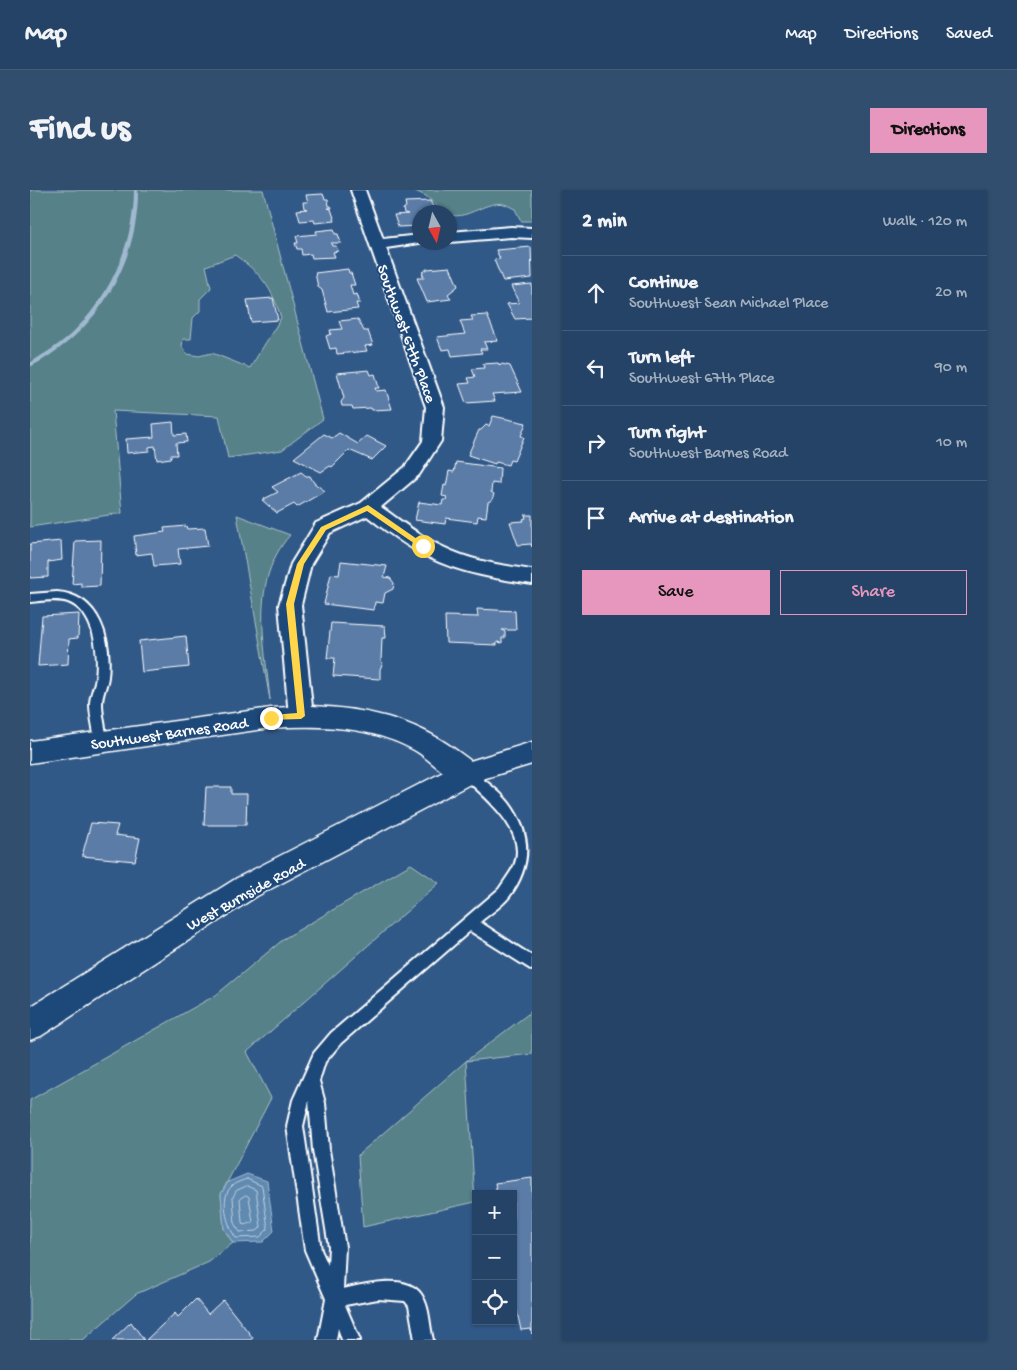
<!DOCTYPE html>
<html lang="en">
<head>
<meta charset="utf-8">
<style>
  body { margin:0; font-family:"Gochi Hand",sans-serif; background:#314e6f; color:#f1f3f6 }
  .controls { position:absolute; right:15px; bottom:15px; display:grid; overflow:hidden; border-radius:0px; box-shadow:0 1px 4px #0004 }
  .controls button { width:45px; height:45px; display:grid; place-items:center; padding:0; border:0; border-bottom:1px solid #425c7a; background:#254366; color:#f1f3f6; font:25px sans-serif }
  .compass { position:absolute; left:382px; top:15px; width:45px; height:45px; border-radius:50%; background:#254366; box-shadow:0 1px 4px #0004; rotate:172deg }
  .stop { position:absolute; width:15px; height:15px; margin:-11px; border:4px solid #ffd54a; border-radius:50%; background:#fff }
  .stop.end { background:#ffd54a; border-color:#fff; box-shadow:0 1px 5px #0008 }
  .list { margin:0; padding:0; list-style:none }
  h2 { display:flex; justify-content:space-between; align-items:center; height:65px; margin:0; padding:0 20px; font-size:21px }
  h2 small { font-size:16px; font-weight:400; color:#a3b0bf }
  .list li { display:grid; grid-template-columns:32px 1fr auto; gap:15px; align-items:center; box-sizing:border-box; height:75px; padding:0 20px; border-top:1px solid #425c7a }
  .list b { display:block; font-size:19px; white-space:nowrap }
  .list p { margin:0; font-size:16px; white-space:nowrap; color:#a3b0bf }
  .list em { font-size:16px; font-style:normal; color:#a3b0bf }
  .actions { display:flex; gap:10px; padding:15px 20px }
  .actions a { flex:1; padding:11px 0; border:1px solid #e797bd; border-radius:0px; text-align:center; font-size:18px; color:#e797bd }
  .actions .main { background:#e797bd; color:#111 }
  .icon { flex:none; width:28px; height:28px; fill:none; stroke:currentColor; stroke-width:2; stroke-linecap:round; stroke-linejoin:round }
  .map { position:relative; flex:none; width:502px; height:1150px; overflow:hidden; border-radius:0px }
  header { display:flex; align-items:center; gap:30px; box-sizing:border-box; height:70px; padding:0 25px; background:#254366; border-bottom:1px solid #425c7a }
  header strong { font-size:24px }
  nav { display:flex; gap:28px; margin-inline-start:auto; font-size:18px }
  .intro { display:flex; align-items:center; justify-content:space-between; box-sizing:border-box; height:120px; padding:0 30px }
  h1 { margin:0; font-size:35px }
  .button { padding:12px 22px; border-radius:0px; background:#e797bd; color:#111; font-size:18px; font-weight:700 }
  main { display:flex; gap:30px; padding:0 30px }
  aside { flex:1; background:#254366; border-radius:0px; box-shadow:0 1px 4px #0004 }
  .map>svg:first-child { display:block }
  .green { fill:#578188; stroke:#abc0c4; fill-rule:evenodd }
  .water { fill:#608ab0; stroke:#a0b9d0 }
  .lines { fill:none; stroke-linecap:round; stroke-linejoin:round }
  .shore { stroke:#bfd0df; stroke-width:1 }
  .stream { fill:#a0b9d0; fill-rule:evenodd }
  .building { fill:#5a7ba7; stroke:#fff }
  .lane-casing { stroke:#fff; stroke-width:4 }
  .street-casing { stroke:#fff; stroke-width:4 }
  .secondary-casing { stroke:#fff; stroke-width:3 }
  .primary-casing { stroke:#fff; stroke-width:3 }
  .lane { fill:#1f4a7a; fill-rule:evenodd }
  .street { fill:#1f4a7a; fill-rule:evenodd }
  .secondary { fill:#1f4a7a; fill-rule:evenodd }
  .primary { fill:#1f4a7a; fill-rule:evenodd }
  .route { fill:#ffd54a }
  .labels { text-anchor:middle; stroke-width:4; stroke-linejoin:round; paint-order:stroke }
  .street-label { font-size:16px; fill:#fff; stroke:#1f4a7a }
</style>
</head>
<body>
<header>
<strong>Map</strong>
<nav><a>Map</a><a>Directions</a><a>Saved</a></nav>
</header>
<div class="intro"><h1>Find us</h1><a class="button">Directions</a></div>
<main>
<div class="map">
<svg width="502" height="1150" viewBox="0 0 502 1150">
  <rect width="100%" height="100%" fill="#315988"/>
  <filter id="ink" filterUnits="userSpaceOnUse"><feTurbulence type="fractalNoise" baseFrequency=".02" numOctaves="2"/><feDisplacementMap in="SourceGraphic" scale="10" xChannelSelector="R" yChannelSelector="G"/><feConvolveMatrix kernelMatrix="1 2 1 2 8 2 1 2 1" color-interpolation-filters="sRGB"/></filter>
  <g filter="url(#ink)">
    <!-- green -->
    <path class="green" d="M0,0H233L293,229L252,260L198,268L189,226L83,221L92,323L0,337ZM205,65C231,84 242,97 251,128L220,178L182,163L169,166L157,164L152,157L153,149H161L163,128L170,121V109L181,98L176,76Z
      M383,0H502V31H491L485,19C482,18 478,15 474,14C456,10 438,30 420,25V22H413L396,6Z
      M207,325L260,345C219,392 235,453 240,510Z
      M381,674L409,693L217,862L241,908L191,1004L194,1039L203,1053L179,1072L106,1104L53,1150H0V910L186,805L255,748Z
      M502,821V864L436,871L445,1012L333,1037L328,965L436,871Z"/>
    <!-- water -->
    <path class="water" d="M217,984L237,991L244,1041L233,1052L203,1053L194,1039L191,1004L198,992Z"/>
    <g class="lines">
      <!-- shore -->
      <path class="shore" d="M217,989L232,996L238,1039L230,1047L206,1048C197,1036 189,1007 202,996C206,992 212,991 217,989Z
        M217,996L226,1000L231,1037L227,1041L210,1042L205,1035L203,1007L206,1001Z
        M216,1005L219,1007L223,1032L214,1035L212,1032L210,1009Z"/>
      <!-- stream -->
      <path class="stream" d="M104,0H108C109,63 76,128 23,163C16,168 8,173 0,177V173C15,163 31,154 44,141C81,105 104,52 104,0Z"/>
    </g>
    <!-- building -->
    <path class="building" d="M293,4L295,9H298L299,16H301L302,18H298L301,19L305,31L285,33L284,30L270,31L267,20L277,19L274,18L273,12H278L276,5Z
      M400,11L406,22H390V36L368,37L364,25L378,24L374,23L373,19L376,17L375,12Z
      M304,39L305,44H308L311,53H301L302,56H306L308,61L303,62L305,67L282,68L281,64L272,65L271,59H267L265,53H268L266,46L287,44L286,41Z
      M501,57L502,88L473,91L464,70L470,69L466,60Z
      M420,77L428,96L418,104L421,109L397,112L387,88H394L392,82L397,79Z
      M318,79L319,83H321L325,95H320L323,105L327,104L330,113H326L328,119L298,122L292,100L288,97L285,83Z
      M502,94V128L485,129L477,114L489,113L481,96Z
      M243,108L248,130L221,132L217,110Z
      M457,125L468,151L454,152L457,159H450L452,163L422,166L420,159L412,160L407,147L435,144L430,131L443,130L441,126Z
      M328,129L334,141H338L343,155L335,156L337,161L307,164L306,158L300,159L296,146L301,144L300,140L312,139L309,131Z
      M468,173L470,176L472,174L480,176L492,202L462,204L465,211L436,213L429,194L440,193L438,188L445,187L442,179L454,178L453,174Z
      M339,180L341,185L345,184L349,198H345L346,201L356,200L362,219L342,220L341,218L323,219L322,216H312L311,212L314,208L307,183Z
      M463,226L496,233L491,246L494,247L484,271L480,270L478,275L466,272L465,274L438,265L449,240H451L456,235L459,236Z
      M143,232L144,245L156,244L157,252L146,253L147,265H141V268L127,270L125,256L119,257V261L97,263L96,249L124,247L123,234Z
      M309,243L328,254L337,246L356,256L342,270L319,260L302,277L300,276L291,282L264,268L294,244L302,248Z
      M426,272L470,278L469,294L462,293L461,302L464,304L462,310L458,312L456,327L448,326L447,332L416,328L415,334L385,330L389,312L412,315L413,310H416L417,307L412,306L414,295L416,296L419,281L424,282Z
      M271,282L276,286H280L284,293L295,301L267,317L264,314L247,323L232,310L248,302L242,297Z
      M495,325H502V357L501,354L488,355L480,332L494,331L493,329L496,328Z
      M156,336L157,339L175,338L178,356L148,359L150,374L124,376L122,363L106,365L104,346L135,342L134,338Z
      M71,350L70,396L51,397V393L42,394L45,351Z
      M31,351L32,370L18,372V387L0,388V354Z
      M311,371L357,376L354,387L360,388L364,393L363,399L355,403L353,413L345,412L344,420L294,414L301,384L309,385Z
      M447,419L485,421L486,440H472L475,442V448H472V453L467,452V455L416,453L415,426L448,427Z
      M49,424L48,448L39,449L38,474L8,476L12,426Z
      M301,433L355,436L356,448H352L351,471L353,473L350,479V489L303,486L305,468H297Z
      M156,446L159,477L112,482L109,451Z
      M176,597H201V604H217L216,635H174Z
      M61,633L88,635L85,645L110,648L105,671L52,666Z
      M502,988V1144L501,1139L491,1140L483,1104V1004H467L465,993Z
      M166,1109L178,1124L193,1110L223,1148L220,1150H116L145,1123L148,1127Z
      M101,1132L114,1150H82Z"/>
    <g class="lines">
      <!-- lane casing -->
      <g class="lane-casing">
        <path id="lane" d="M27,402C70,405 82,450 78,487C77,496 72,504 72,514C72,526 76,539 77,552L75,555H67L65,552C64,539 60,526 60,514C60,504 65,496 66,487C69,463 65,422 38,412C27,408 12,411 0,412V404Z
          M437,578L441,579C453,590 469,600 479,613C502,644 502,676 479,707C471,717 459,724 450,732L502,766V780L440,741L311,853L295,872L289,891L295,913L299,960L315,1057L313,1099C334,1094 377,1083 391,1104C400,1117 399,1135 403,1150H385L379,1116L375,1111L348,1109L315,1115L330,1150H312L308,1138L306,1150H288L296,1109L275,1060L257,936L263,910L284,863L301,843L469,699C474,691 480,684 484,676C499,641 454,606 433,587L431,583L433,579ZM279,911L283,960L299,1057L298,1075L291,1060L273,936Z"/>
      </g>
      <!-- street casing -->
      <g class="street-casing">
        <path id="street" d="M321,0H335L353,49L390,45V52H396L356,58L414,217L411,251L389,285L351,317C371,331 391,347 413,357C441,371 471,375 502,380V394C467,389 430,383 398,367C376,356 356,341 337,326L300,343L281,374L271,415L283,526L279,532L271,535L263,532L259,526L249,415L261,374L286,333L331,313L375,277L393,251L396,217Z
          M481,37L502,38V48L481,47L420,52V42Z"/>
      </g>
      <!-- secondary casing -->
      <g class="secondary-casing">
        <path id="secondary" d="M281,516C333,518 383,528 426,560C435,567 445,572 451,583L447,591C443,592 439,594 436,594C420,592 399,568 384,560C340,536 290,535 241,538L0,573V551L241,518Z"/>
      </g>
      <!-- primary casing -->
      <g class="primary-casing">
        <path id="primary" d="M502,552V574L446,591L227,706L11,846L0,850V817L207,688L427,575Z"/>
      </g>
      <!-- lane -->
      <use href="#lane" class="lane"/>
      <!-- street -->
      <use href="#street" class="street"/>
      <!-- secondary -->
      <use href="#secondary" class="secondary"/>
      <!-- primary -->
      <use href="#primary" class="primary"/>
    </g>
  </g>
  <!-- route -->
  <path class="route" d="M338,315L397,356L391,358L337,321L296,340L274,374L264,414L275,526L271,529L238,530L237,528L241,525L267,523L256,414L267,374L291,337Z"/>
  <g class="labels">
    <!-- street labels -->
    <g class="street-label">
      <text transform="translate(378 143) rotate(70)" y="6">Southwest 67th Place</text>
      <text transform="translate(139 542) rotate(-8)" y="6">Southwest Barnes Road</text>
      <text transform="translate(215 703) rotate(-29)" y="6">West Burnside Road</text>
    </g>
  </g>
</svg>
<div class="controls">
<button>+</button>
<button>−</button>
<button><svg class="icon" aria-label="locate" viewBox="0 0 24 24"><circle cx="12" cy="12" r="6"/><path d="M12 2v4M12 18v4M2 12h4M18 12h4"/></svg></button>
</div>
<svg class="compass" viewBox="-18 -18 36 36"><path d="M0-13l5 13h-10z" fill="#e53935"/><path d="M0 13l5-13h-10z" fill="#a3b0bf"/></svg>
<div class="stop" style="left:393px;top:356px"></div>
<div class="stop end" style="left:241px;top:528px"></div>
</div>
<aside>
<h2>2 min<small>Walk · 120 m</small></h2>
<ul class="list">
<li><svg class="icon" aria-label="ahead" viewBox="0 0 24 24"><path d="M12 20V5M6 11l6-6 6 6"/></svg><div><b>Continue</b><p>Southwest Sean Michael Place</p></div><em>20 m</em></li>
<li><svg class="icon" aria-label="left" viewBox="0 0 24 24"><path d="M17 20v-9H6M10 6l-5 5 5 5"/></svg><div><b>Turn left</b><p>Southwest 67th Place</p></div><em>90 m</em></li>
<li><svg class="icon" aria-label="right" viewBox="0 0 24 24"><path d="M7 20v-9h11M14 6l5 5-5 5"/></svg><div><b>Turn right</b><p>Southwest Barnes Road</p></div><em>10 m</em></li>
<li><svg class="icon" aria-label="arrive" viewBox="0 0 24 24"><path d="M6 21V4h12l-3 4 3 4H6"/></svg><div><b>Arrive at destination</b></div></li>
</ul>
<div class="actions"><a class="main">Save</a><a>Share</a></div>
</aside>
</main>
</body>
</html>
